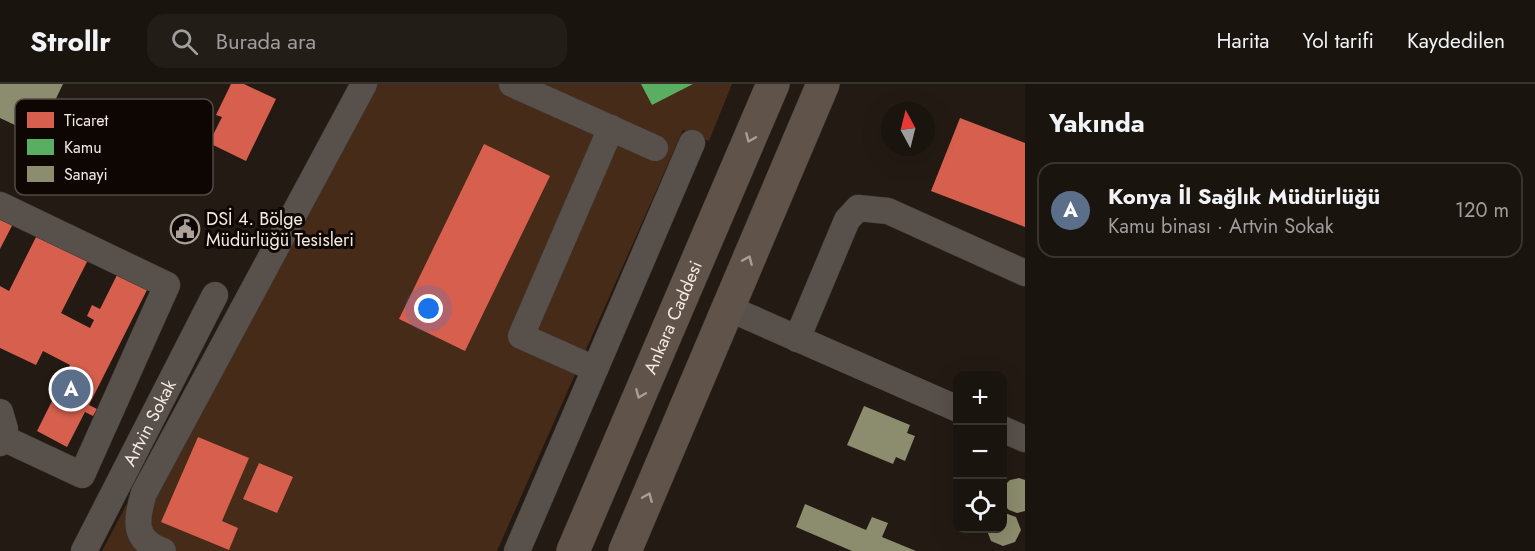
<!DOCTYPE html>
<html lang="tr">
<head>
<meta charset="utf-8">
<style>
  body { margin:0; font-family:Jost,sans-serif; background:#231d17; color:#f1f3f6 }
  .controls { position:absolute; right:18px; bottom:18px; display:grid; overflow:hidden; border-radius:12px; box-shadow:0 6px 24px #0002 }
  .controls button { width:54px; height:54px; display:grid; place-items:center; padding:0; border:0; border-bottom:2px solid #38332e; background:#1a140e; color:#f1f3f6; font:30px sans-serif }
  .compass { position:absolute; left:881px; top:18px; width:54px; height:54px; border-radius:50%; background:#1a140e; box-shadow:0 6px 24px #0002; rotate:353deg }
  .you { position:absolute; left:429px; top:225px; width:21px; height:21px; margin:-15px; border:4px solid #fff; border-radius:50%; background:#1a73e8; box-shadow:0 0 0 9px #1a73e833 }
  .badge { display:grid; place-items:center; width:39px; height:39px; border-radius:50%; background:#d93025; color:#fff; font-size:20px; font-weight:700 }
  .pin { position:absolute; translate:-50% -50%; border:3px solid #fff; box-shadow:0 2px 6px #0006 }
  .list { margin:0; padding:0; list-style:none }
  h2 { display:flex; justify-content:space-between; align-items:center; height:78px; margin:0; padding:0 24px; font-size:26px }
  h2 small { font-size:20px; font-weight:400; color:#9f9e9e }
  .list li { display:grid; grid-template-columns:39px 1fr auto; gap:18px; align-items:center; box-sizing:border-box; height:96px; margin:0 12px 12px; padding:0 12px; border:2px solid #38332e; border-radius:18px }
  .list b { display:block; font-size:22px; white-space:nowrap }
  .list p { margin:0; font-size:20px; white-space:nowrap; color:#9f9e9e }
  .list em { font-size:20px; font-style:normal; color:#9f9e9e }
  .icon { flex:none; width:33px; height:33px; fill:none; stroke:currentColor; stroke-width:2; stroke-linecap:round; stroke-linejoin:round }
  .map { position:relative; flex:none; width:1025px; height:467px; overflow:hidden }
  header { display:flex; align-items:center; gap:36px; box-sizing:border-box; height:84px; padding:0 30px; background:#1a140e; border-bottom:2px solid #38332e }
  header strong { font-size:28px }
  nav { display:flex; gap:33px; margin-inline-start:auto; font-size:21px }
  .search { width:420px; height:54px; background:#231d17; display:flex; align-items:center; gap:15px; box-sizing:border-box; padding:0 21px; border-radius:18px; color:#9f9e9e; font-size:22px }
  main { display:flex }
  aside { flex:1; background:#1a140e }
  .map>svg:first-child { display:block }
  .green { fill:#462b18 }
  .shops { fill:#d6604d }
  .public { fill:#5aae61 }
  .industry { fill:#8c8c6e }
  .lines { fill:none; stroke-linecap:round; stroke-linejoin:round }
  .minor-casing { stroke:#3e3732; stroke-width:27 }
  .major-casing { stroke:#3e3732; stroke-width:34 }
  .minor { stroke:#58504a; stroke-width:26 }
  .major { stroke:#5f534a; stroke-width:33 }
  .oneway { stroke:#aa9e96 }
  .labels { text-anchor:middle; stroke-width:6; stroke-linejoin:round; paint-order:stroke }
  .poi-label { font-size:18px; fill:#f6e9e1; stroke:#0d0603; text-anchor:start }
  .street-label { font-size:18px; fill:#f6e9e1; stroke:#0d0603 }
  .key { fill:#0d0603; stroke:#534a46; stroke-width:1.5 }
  .key-label { font-size:16px; fill:#f6e9e1 }
</style>
</head>
<body>
<header>
<strong>Strollr</strong>
<div class="search"><svg class="icon" aria-label="search" viewBox="0 0 24 24"><circle cx="10" cy="10" r="6"/><path d="M15 15l6 6"/></svg>Burada ara</div>
<nav><a>Harita</a><a>Yol tarifi</a><a>Kaydedilen</a></nav>
</header>
<main>
<div class="map">
<svg width="1025" height="467" viewBox="0 0 1025 467">
  <rect width="100%" height="100%" fill="#231a13"/>
  <!-- green -->
  <path class="green" d="M349,0H732L709,57L683,46L497,467H102Z"/>
  <!-- shops -->
  <path class="shops" d="M231,0H244L276,15L246,77L209,59L222,33L216,31Z
    M960,34L1025,59V143L931,107Z
    M484,60L550,92L465,267L399,235Z
    M0,126L16,134L0,165Z
    M39,147L90,172L61,229L90,244L94,236L87,232L92,221L100,225L118,189L148,204L89,321L97,325L93,332L85,328L67,363L37,347L70,281L43,267L36,281L0,264V202L9,207Z
    M198,353L249,374L222,437L238,444L229,466L161,438Z
    M259,379L293,393L277,429L243,415Z"/>
  <!-- public -->
  <path class="public" d="M641,0H693L652,21Z"/>
  <!-- industry -->
  <path class="industry" d="M0,0H63L38,52L0,34Z
    M864,322L910,341L907,349L915,352L905,377L896,373L893,380L847,361Z
    M1019,394L1025,396V427L1017,429L1009,426L1003,420L1002,404L1010,396Z
    M805,420L866,446L872,433L888,439L882,453L916,467H852L796,443Z
    M1002,428L1016,433L1021,446L1015,458L1003,462L991,457L986,444H1002Z"/>
  <g class="lines">
    <!-- minor casing -->
    <g class="minor-casing">
      <g id="minor">
        <path d="M512,0L655,64"/>
        <path d="M0,121L167,201L82,391L3,354"/>
        <path d="M728,224L958,325"/>
        <path d="M797,255L847,136L858,124L888,127L1025,189"/>
        <path d="M595,285L521,252L611,44"/>
        <path d="M0,328L5,345L0,359"/>
        <path d="M1002,345L1025,355"/>
        <path id="s1" d="M84,467L215,211"/>
        <path d="M163,467C132,456 136,435 144,409L364,0"/>
        <path d="M517,467L692,59"/>
      </g>
    </g>
    <!-- major casing -->
    <g class="major-casing">
      <g id="major">
        <path id="s2" d="M573,467L773,0"/>
        <path d="M625,467L823,0"/>
      </g>
    </g>
    <!-- minor -->
    <use href="#minor" class="minor"/>
    <!-- major -->
    <use href="#major" class="major"/>
  </g>
  <!-- one-way arrows -->
  <defs><path id="oneway-chevron" d="M-2-3.5L2.5 0L-2 3.5" fill="none" stroke-width="1.6" stroke-linecap="round" stroke-linejoin="round" transform="scale(1.5)"/></defs>
  <g class="oneway">
    <use href="#oneway-chevron" transform="translate(750 54) rotate(113)"/>
    <use href="#oneway-chevron" transform="translate(748 176) rotate(-67)"/>
    <use href="#oneway-chevron" transform="translate(640 310) rotate(113)"/>
    <use href="#oneway-chevron" transform="translate(648 413) rotate(-67)"/>
  </g>
  <!-- icons -->
  <defs>
    <g id="civic-ring" transform="scale(1.5)"><circle r="9.5" fill="#0d0603" stroke="#aca199" stroke-width="1.5"/><path d="M-.6-6.5H3V-4.5H.6V-3L4-1V1h2V6H-6V1h2V-1L-.6-3ZM-1.2 2.5V6h2.4V2.5Z" fill="#aca199"/></g>
  </defs>
  <g fill-rule="evenodd">
    <use href="#civic-ring" x="185" y="145"/>
  </g>
  <g class="labels">
    <!-- poi labels -->
    <g class="poi-label">
      <text x="206" y="141">DSİ 4. Bölge<tspan x="206" dy="21">Müdürlüğü Tesisleri</tspan></text>
    </g>
    <!-- street labels -->
    <g class="street-label">
      <text dy="6" stroke="none"><textPath href="#s2" startOffset="254">Ankara Caddesi</textPath></text>
      <text dy="6" stroke="none"><textPath href="#s1" startOffset="144">Artvin Sokak</textPath></text>
    </g>
  </g>
  <!-- legend -->
  <rect x="15" y="15" width="198" height="96" rx="9" class="key"/>
  <rect x="27" y="28" width="27" height="16" fill="#d6604d"/>
  <rect x="27" y="55" width="27" height="16" fill="#5aae61"/>
  <rect x="27" y="82" width="27" height="16" fill="#8c8c6e"/>
  <g class="key-label">
    <text x="64" y="42">Ticaret</text>
    <text x="64" y="69">Kamu</text>
    <text x="64" y="96">Sanayi</text>
  </g>
</svg>
<div class="controls">
<button>+</button>
<button>−</button>
<button><svg class="icon" aria-label="locate" viewBox="0 0 24 24"><circle cx="12" cy="12" r="6"/><path d="M12 2v4M12 18v4M2 12h4M18 12h4"/></svg></button>
</div>
<svg class="compass" viewBox="-18 -18 36 36"><path d="M0-13l5 13h-10z" fill="#e53935"/><path d="M0 13l5-13h-10z" fill="#9f9e9e"/></svg>
<div class="you"></div>
<div class="pin badge" style="left:71px;top:305px;background:#5c6f8a">A</div>
</div>
<aside>
<h2>Yakında<small></small></h2>
<ul class="list">
<li><span class="badge" style="background:#5c6f8a">A</span><div><b>Konya İl Sağlık Müdürlüğü</b><p>Kamu binası · Artvin Sokak</p></div><em>120 m</em></li>
</ul>
</aside>
</main>
</body>
</html>
